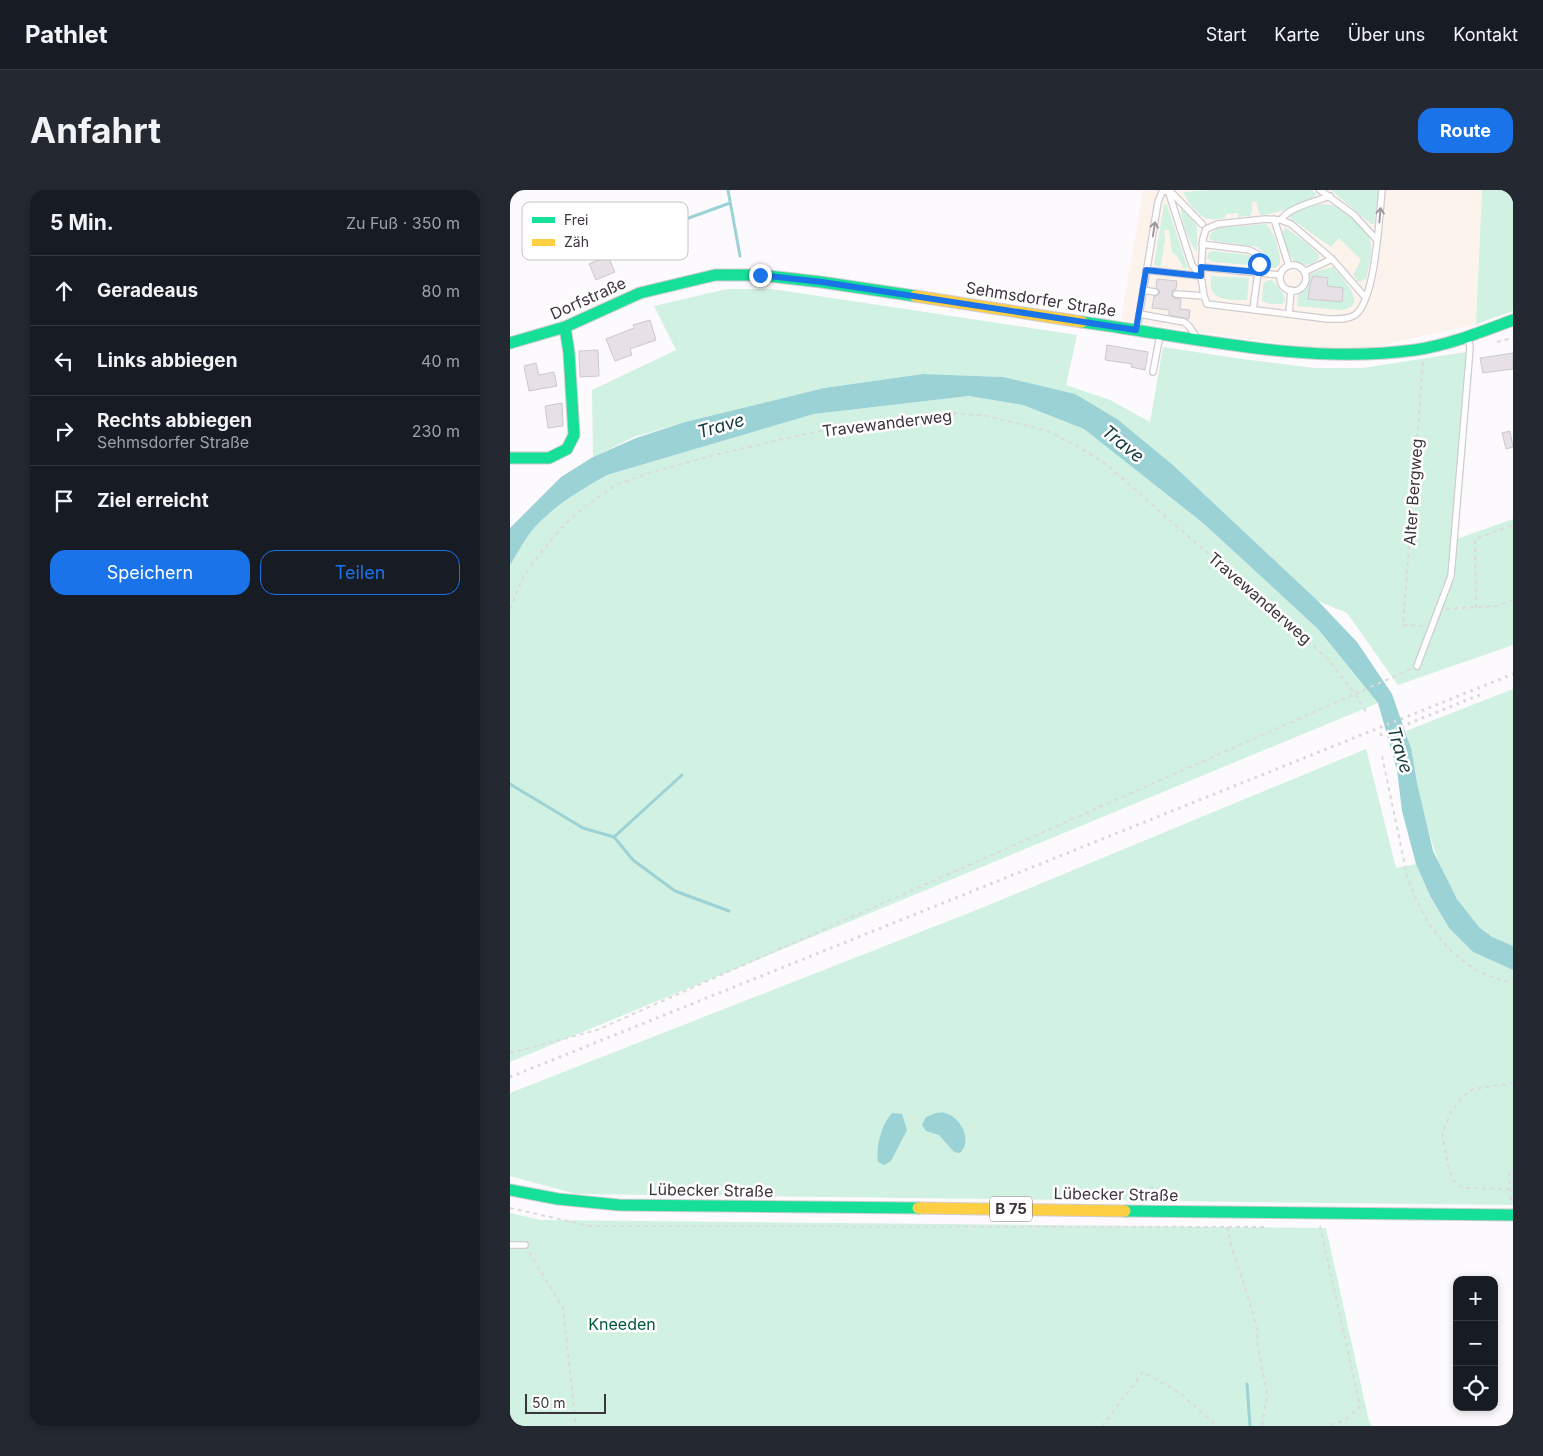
<!DOCTYPE html>
<html lang="de">
<head>
<meta charset="utf-8">
<style>
  body { margin:0; font-family:Inter,sans-serif; background:#242831; color:#f1f3f6 }
  .controls { position:absolute; right:15px; bottom:15px; display:grid; overflow:hidden; border-radius:10px; box-shadow:0 2px 8px #0003 }
  .controls button { width:45px; height:45px; display:grid; place-items:center; padding:0; border:0; border-bottom:1px solid #363941; background:#171b24; color:#f1f3f6; font:25px sans-serif }
  .scale { position:absolute; left:15px; bottom:12px; width:81px; box-sizing:border-box; padding-left:5px; border:2px solid #3d353d; border-top:0; font-size:14px; line-height:18px; white-space:nowrap; color:#3d353d; -webkit-text-stroke:4px #fff; paint-order:stroke }
  .stop { position:absolute; width:15px; height:15px; margin:-11px; border:4px solid #1a73e8; border-radius:50%; background:#fff }
  .stop.end { background:#1a73e8; border-color:#fff; box-shadow:0 1px 5px #0008 }
  .list { margin:0; padding:0; list-style:none }
  h2 { display:flex; justify-content:space-between; align-items:center; height:65px; margin:0; padding:0 20px; font-size:21px }
  h2 small { font-size:16px; font-weight:400; color:#9ea1a6 }
  .list li { display:grid; grid-template-columns:32px 1fr auto; gap:15px; align-items:center; box-sizing:border-box; height:70px; padding:0 20px; border-top:1px solid #363941 }
  .list b { display:block; font-size:19px; white-space:nowrap }
  .list p { margin:0; font-size:16px; white-space:nowrap; color:#9ea1a6 }
  .list em { font-size:16px; font-style:normal; color:#9ea1a6 }
  .actions { display:flex; gap:10px; padding:15px 20px }
  .actions a { flex:1; padding:11px 0; border:1px solid #1a73e8; border-radius:15px; text-align:center; font-size:18px; color:#1a73e8 }
  .actions .main { background:#1a73e8; color:#fff }
  .icon { flex:none; width:28px; height:28px; fill:none; stroke:currentColor; stroke-width:2; stroke-linecap:round; stroke-linejoin:round }
  .map { position:relative; flex:none; width:1003px; height:1236px; overflow:hidden; border-radius:15px }
  header { display:flex; align-items:center; gap:30px; box-sizing:border-box; height:70px; padding:0 25px; background:#171b24; border-bottom:1px solid #363941 }
  header strong { font-size:24px }
  nav { display:flex; gap:28px; margin-inline-start:auto; font-size:18px }
  .intro { display:flex; align-items:center; justify-content:space-between; box-sizing:border-box; height:120px; padding:0 30px }
  h1 { margin:0; font-size:35px }
  .button { padding:12px 22px; border-radius:15px; background:#1a73e8; color:#fff; font-size:18px; font-weight:700 }
  main { display:flex; gap:30px; padding:0 30px }
  aside { flex:1; background:#171b24; border-radius:15px; box-shadow:0 2px 8px #0003 }
  .map>svg:first-child { display:block }
  .commercial { fill:#fdf3ed }
  .green { fill:#d1f1e2 }
  .water { fill:#9bd2d6 }
  .lines { fill:none; stroke-linecap:round; stroke-linejoin:round }
  .stream { stroke:#9bd2d6; stroke-width:3 }
  .building { fill:#e7e1e6; stroke:#cec8cd }
  .lane-casing { stroke:#d0cbd0; stroke-width:8 }
  .fast-casing { stroke:#d0cbd0; stroke-width:13 }
  .slow-casing { stroke:#d0cbd0; stroke-width:13 }
  .path { stroke:#dcdadc; stroke-width:2; stroke-dasharray:4 4; stroke-linecap:butt }
  .lane { stroke:#fffeff; stroke-width:5.5 }
  .fast { stroke:#16e098; stroke-width:11 }
  .slow { stroke:#ffcf43; stroke-width:11 }
  .rail { stroke:#d9d8d9; stroke-width:3; stroke-dasharray:2.5 5; stroke-linecap:butt }
  .oneway { stroke:#9e9a9e }
  .route { stroke:#1a73e8; stroke-width:6 }
  .labels { text-anchor:middle; stroke-width:5; stroke-linejoin:round; paint-order:stroke }
  .shield { fill:#fff; stroke:#777277; stroke-width:1 }
  .shield-label { font-size:15px; font-weight:bold; fill:#3d353d }
  .street-label { font-size:16px; fill:#3d353d; stroke:#fff }
  .park-label { font-size:16px; fill:#02583b; stroke:#fff }
  .water-label { font-size:18px; font-style:italic; fill:#133a3c; stroke:#fff }
  .key { fill:#fff; stroke:#c5c2c5; stroke-width:1 }
  .key-label { font-size:14px; fill:#3d353d }
</style>
</head>
<body>
<header>
<strong>Pathlet</strong>
<nav><a>Start</a><a>Karte</a><a>Über uns</a><a>Kontakt</a></nav>
</header>
<div class="intro"><h1>Anfahrt</h1><a class="button">Route</a></div>
<main>
<aside>
<h2>5 Min.<small>Zu Fuß · 350 m</small></h2>
<ul class="list">
<li><svg class="icon" aria-label="ahead" viewBox="0 0 24 24"><path d="M12 20V5M6 11l6-6 6 6"/></svg><div><b>Geradeaus</b></div><em>80 m</em></li>
<li><svg class="icon" aria-label="left" viewBox="0 0 24 24"><path d="M17 20v-9H6M10 6l-5 5 5 5"/></svg><div><b>Links abbiegen</b></div><em>40 m</em></li>
<li><svg class="icon" aria-label="right" viewBox="0 0 24 24"><path d="M7 20v-9h11M14 6l5 5-5 5"/></svg><div><b>Rechts abbiegen</b><p>Sehmsdorfer Straße</p></div><em>230 m</em></li>
<li><svg class="icon" aria-label="arrive" viewBox="0 0 24 24"><path d="M6 21V4h12l-3 4 3 4H6"/></svg><div><b>Ziel erreicht</b></div></li>
</ul>
<div class="actions"><a class="main">Speichern</a><a>Teilen</a></div>
</aside>
<div class="map">
<svg width="1003" height="1236" viewBox="0 0 1003 1236">
  <rect width="100%" height="100%" fill="#fcfafc"/>
  <!-- commercial -->
  <path class="commercial" d="M633,0H972L966,134L859,158L815,160L611,130Z"/>
  <!-- green -->
  <path class="green" d="M701,0H802L807,4C800,14 764,24 751,25L748,21L747,12H742V22L740,26L728,27V23L716,24L715,28C710,29 704,30 698,29C691,28 673,9 674,2Z
    M821,0H869L864,34H861Z
    M972,0H1003V121L966,134Z
    M654,14L657,15L677,76V79H674L667,66L662,62L659,40H654L655,50L651,75L648,77L644,75Z
    M810,14C827,14 828,17 841,27C867,47 863,59 856,89L848,92L843,85L851,70L829,48L821,57L779,27L793,19Z
    M671,19H674L687,36V62C678,51 672,34 671,19Z
    M756,34C764,41 771,63 770,74L765,78H758L754,76V63L748,57L704,51L699,48L701,43L708,38Z
    M776,38L798,54L809,65V69C792,82 782,73 776,56C774,50 772,45 773,40Z
    M702,61L739,65L742,68V73L740,75L703,72L697,69L698,63Z
    M823,77C832,88 861,116 831,120L787,116L788,104L797,94L799,85L807,81Z
    M701,86L739,88L737,110C727,110 704,112 701,98C700,95 701,89 701,86Z
    M762,90L774,105L775,111L772,114H759L752,111L753,95L756,91Z
    M217,99H262L567,145L556,195L600,210L640,232L653,157L732,169L805,178H853L956,162L941,351L1003,329V455L888,495L837,423L808,411L664,276L493,187L413,184L314,198L175,232L124,247L83,267L82,200L166,160L144,116Z
    M459,206L513,215L574,239L693,333L808,439L868,513L0,872V375C7,365 13,352 20,343C41,317 69,301 97,285L304,224Z
    M1003,499V756C985,752 971,740 960,726C929,688 917,641 907,593C903,576 901,558 896,541Z
    M856,559L886,678L906,674L920,707L939,738L963,762L1003,780V1015L66,1004L0,986V903L469,719Z
    M0,1023L31,1030L816,1038L859,1231L862,1236H0Z"/>
  <!-- water -->
  <path class="water" d="M413,184L493,187L565,204L607,229L664,276L808,411L847,452L882,504L901,558L907,593L923,661L947,709L969,737L982,747L1003,756V780L963,762L939,738L920,706L906,674L892,621L887,580L868,513L808,439L693,333L574,239L513,215L459,206L304,224L97,285C69,301 41,317 20,343C13,352 7,365 0,375V338L51,287L83,267L126,248L175,232L314,198Z
    M382,923L392,924L397,940L381,971L374,975L368,972C366,956 371,935 382,923Z
    M426,923C429,923 432,922 435,923C451,927 463,951 450,963L444,962L429,945L416,941L412,935L416,927Z"/>
  <g class="lines">
    <!-- stream -->
    <path class="stream" d="M218,0L230,66
      M135,44L220,13
      M0,594L73,638L104,647L123,670L165,701L219,721
      M104,647L172,585
      M737,1194L740,1236"/>
  </g>
  <!-- building -->
  <path class="building" d="M98,66L105,82L86,90L79,74Z
    M803,86L818,88L817,96L833,98L832,112L798,109L800,95Z
    M647,89L667,91L666,99L662,101V106L664,108L671,109L670,119L680,120L679,129L659,125V120L642,118L644,106H647L650,102L646,97Z
    M140,130L146,150L120,159L122,165L105,171L96,149L124,138L123,135Z
    M597,155L638,162L635,180L621,177L622,174L595,170Z
    M88,160L89,186L70,187L69,161Z
    M1003,163V179L973,183L970,168Z
    M26,173L29,185L44,182L47,196L19,201L14,176Z
    M52,213L53,236L38,238L35,216Z
    M1000,241L1003,257L996,259L992,243Z"/>
  <g class="lines">
    <!-- lane casing -->
    <g class="lane-casing">
      <path id="lane" d="M658,0L682,75L691,86
        M659,0L692,34
        M810,0L844,25L866,49
        M764,29L779,76
        M771,30C777,18 807,11 820,6
        M692,54L739,60L747,64L749,74L743,120
        M770 88a13 13 0 1 1 26 0a13 13 0 1 1-26 0Z
        M691,77L770,85
        M636,80L691,86
        M794,82L822,69
        M633,100L645,102
        M666,104L694,106
        M855,107L822,69L781,34L771,30L756,29L708,34L696,39L693,49L691,86L694,106L697,114L818,129C827,129 837,130 845,125C866,110 869,26 872,0
        M629,124L674,132L679,136L685,145
        M779,124L781,100
        M627,138L648,12L652,2L656,0
        M643,182L650,145
        M907,476L941,386L960,158L959,150
        M0,1055H15"/>
    </g>
    <!-- fast casing -->
    <g class="fast-casing">
      <path id="fast" d="M572,132C682,147 794,175 905,160C939,155 971,142 1003,130
        M0,153L55,137L130,103L205,85H249L311,92L405,106
        M0,268H39L57,259L64,245L59,163L55,137
        M0,1000L48,1009L109,1015L408,1018
        M615,1021L1003,1025"/>
    </g>
    <!-- slow casing -->
    <g class="slow-casing">
      <path id="slow" d="M405,106L572,132
        M408,1018L615,1021"/>
    </g>
    <!-- path -->
    <path class="path" d="M987,152L1003,148
      M913,172L893,435L914,436
      M966,418L965,349L1003,335
      M0,419L13,387L31,362L54,335L78,314L108,294L142,282L208,264L318,239L412,225L445,223L477,226L538,241L567,256L596,274L818,469L845,504L858,525
      M936,419L987,416L1003,410
      M872,566L897,685C914,737 946,782 1003,793
      M0,863L87,840L901,479
      M1000,999L953,998L944,991L938,976L932,943L941,922L952,907L963,899L1003,893
      M579,1007L581,1003L627,1004L644,996
      M1001,1010L999,985L1003,979
      M0,1018L80,1036L755,1037
      M810,1036L850,1216L835,1230L817,1236
      M717,1037L722,1059L736,1100L747,1139L748,1158L757,1204L752,1236
      M19,1062L53,1118L66,1236
      M592,1236L633,1182L670,1203L707,1236"/>
    <!-- lane -->
    <use href="#lane" class="lane"/>
    <!-- fast -->
    <use href="#fast" class="fast"/>
    <!-- slow -->
    <use href="#slow" class="slow"/>
    <!-- rail -->
    <path class="rail" d="M870,545L972,504
      M0,887L1003,484"/>
  </g>
  <!-- one-way arrows -->
  <defs><path id="oneway-shaft" d="M-6 0H5M1.5-3L5.5 0L1.5 3" fill="none" stroke-width="1.6" stroke-linecap="round" stroke-linejoin="round" transform="scale(1.25)"/></defs>
  <g class="oneway">
    <use href="#oneway-shaft" transform="translate(870 25) rotate(-85)"/>
    <use href="#oneway-shaft" transform="translate(644 39) rotate(-81)"/>
  </g>
  <g class="lines">
    <!-- route -->
    <path class="route" d="M250,85L312,92L626,140L636,80L691,86V77L748,82L749,74"/>
  </g>
  <g class="labels">
    <!-- shield labels -->
    <rect class="shield" x="480" y="1006.5" width="42" height="25" rx="4"/>
    <g class="shield-label">
      <text x="501" y="1024">B 75</text>
    </g>
    <!-- street labels -->
    <g class="street-label">
      <text transform="translate(78 108) rotate(-24)" y="6">Dorfstraße</text>
      <text transform="translate(531 109) rotate(9)" y="6">Sehmsdorfer Straße</text>
      <text transform="translate(377 233) rotate(-7)" y="6">Travewanderweg</text>
      <text transform="translate(903 302) rotate(-86)" y="6">Alter Bergweg</text>
      <text transform="translate(750 408) rotate(41)" y="6">Travewanderweg</text>
      <text transform="translate(201 1000) rotate(1)" y="6">Lübecker Straße</text>
      <text transform="translate(606 1004) rotate(1)" y="6">Lübecker Straße</text>
    </g>
    <!-- park labels -->
    <g class="park-label">
      <text x="112" y="1140">Kneeden</text>
    </g>
    <!-- water labels -->
    <g class="water-label">
      <text transform="translate(211 236) rotate(-16)" y="6">Trave</text>
      <text transform="translate(613 254) rotate(39)" y="6">Trave</text>
      <text transform="translate(890 560) rotate(73)" y="6">Trave</text>
    </g>
  </g>
  <!-- legend -->
  <rect x="12" y="12" width="166" height="58" rx="8" class="key"/>
  <rect x="22" y="27" width="23" height="6" fill="#16e098"/>
  <rect x="22" y="49" width="23" height="7" fill="#ffcf43"/>
  <g class="key-label">
    <text x="54" y="35">Frei</text>
    <text x="54" y="57">Zäh</text>
  </g>
</svg>
<div class="controls">
<button>+</button>
<button>−</button>
<button><svg class="icon" aria-label="locate" viewBox="0 0 24 24"><circle cx="12" cy="12" r="6"/><path d="M12 2v4M12 18v4M2 12h4M18 12h4"/></svg></button>
</div>
<div class="scale">50 m</div>
<div class="stop" style="left:749px;top:74px"></div>
<div class="stop end" style="left:250px;top:85px"></div>
</div>
</main>
</body>
</html>
